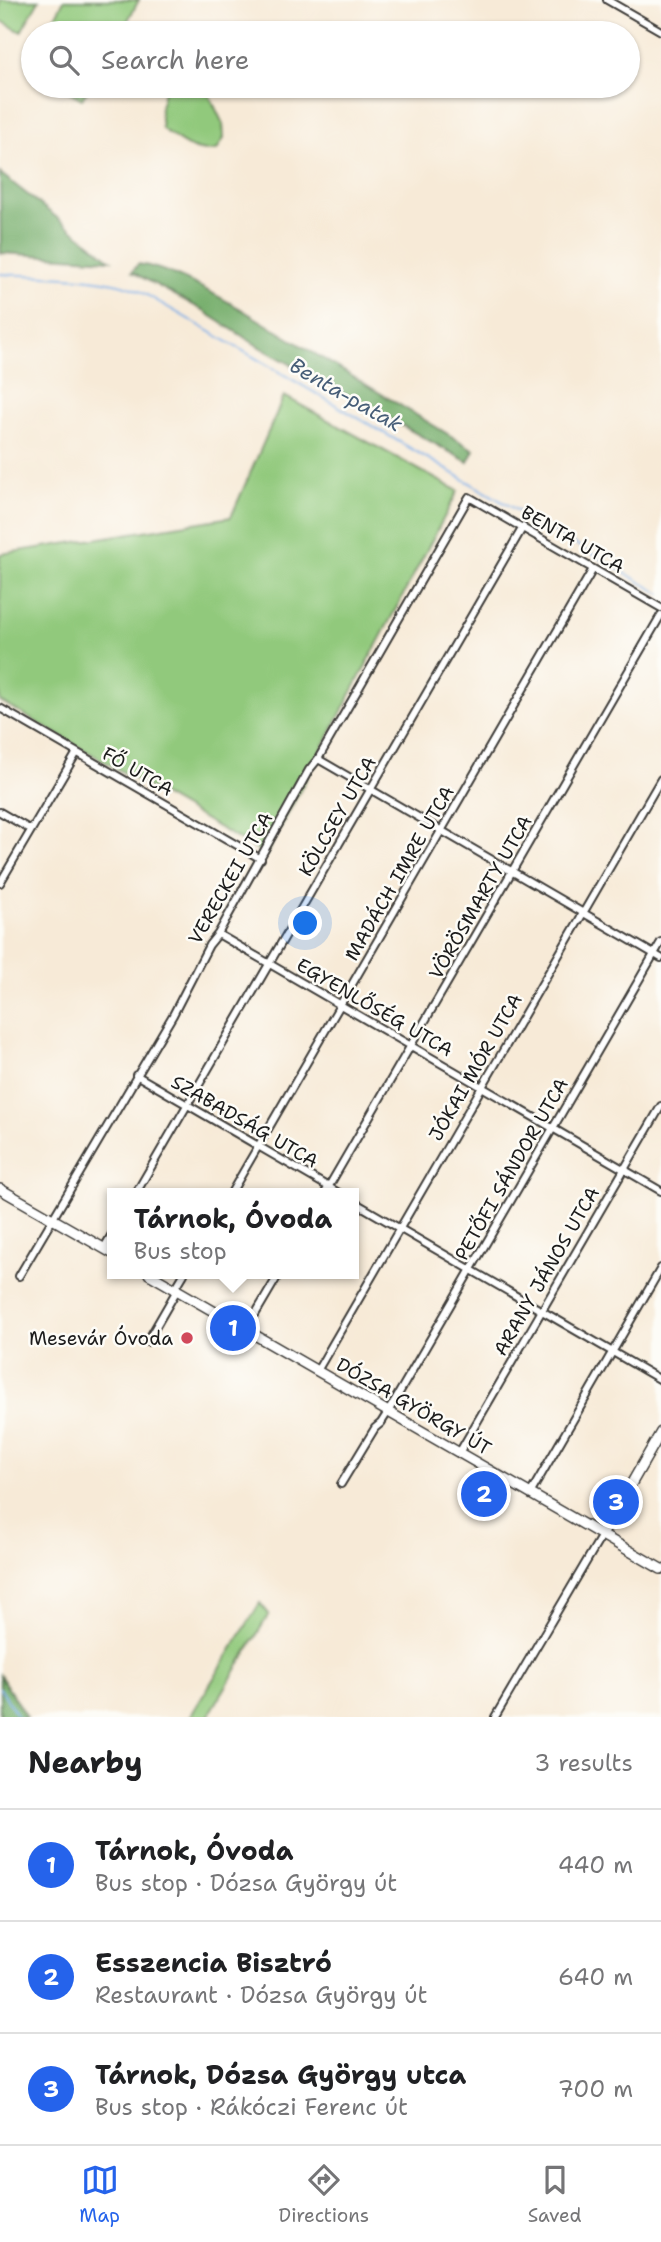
<!DOCTYPE html>
<html lang="en">
<head>
<meta charset="utf-8">
<style>
  body { margin:0; font-family:"Shantell Sans",sans-serif; background:#f6f6f6; color:#202124 }
  .you { position:absolute; left:306px; top:924px; width:24px; height:24px; margin:-18px; border:5px solid #fff; border-radius:50%; background:#1a73e8; box-shadow:0 0 0 10px #1a73e833 }
  .badge { display:grid; place-items:center; width:46px; height:46px; border-radius:50%; background:#2563eb; color:#fff; font-size:23px; font-weight:700 }
  .pin { position:absolute; translate:-50% -50%; border:4px solid #fff; box-shadow:0 2px 7px #0006 }
  .popup { position:absolute; left:107px; top:1188px; width:252px; height:91px; box-sizing:border-box; display:grid; place-content:center; border-radius:0px; background:#fff; filter:drop-shadow(0 2px 5px #0005); font-size:23px; white-space:nowrap; color:#757577 }
  .popup b { font-size:26px; color:#202124 }
  .popup::after { content:''; position:absolute; left:50%; top:100%; margin-left:-14px; border:14px solid transparent; border-top-color:#fff }
  .list { margin:0; padding:0; list-style:none }
  h2 { display:flex; justify-content:space-between; align-items:center; height:91px; margin:0; padding:0 28px; font-size:30px }
  h2 small { font-size:23px; font-weight:400; color:#757577 }
  .list li { display:grid; grid-template-columns:46px 1fr auto; gap:21px; align-items:center; box-sizing:border-box; height:112px; padding:0 28px; border-top:2px solid #e0e0e0 }
  .list b { display:block; font-size:26px; white-space:nowrap }
  .list p { margin:0; font-size:23px; white-space:nowrap; color:#757577 }
  .list em { font-size:23px; font-style:normal; color:#757577 }
  .icon { flex:none; width:38px; height:38px; fill:none; stroke:currentColor; stroke-width:2; stroke-linecap:round; stroke-linejoin:round }
  .map { position:relative; flex:none; width:661px; height:1717px; overflow:hidden }
  .search { position:absolute; background:#fff; box-shadow:0 2px 5px #0004; left:21px; right:21px; top:21px; height:77px; display:flex; align-items:center; gap:18px; box-sizing:border-box; padding:0 24px; border-radius:38px; color:#757577; font-size:26px }
  .sheet { height:427px; background:#fff }
  nav { display:flex; justify-content:space-around; align-items:center; box-sizing:border-box; height:98px; border-top:2px solid #e0e0e0; background:#fff; font-size:19px; color:#757577 }
  nav a { display:grid; justify-items:center; gap:4px }
  nav .on { color:#2563eb }
  .map>svg:first-child { display:block }
  .green { fill:#91c97b; stroke:#56724c; stroke-width:2 }
  .forest { fill:#74ad6b; stroke:#486444; stroke-width:2 }
  .lines { fill:none; stroke-linecap:round; stroke-linejoin:round }
  .stream { stroke:#7aade6; stroke-width:2 }
  .street-casing { stroke:#3d3b38; stroke-width:10 }
  .secondary-casing { stroke:#3d3b38; stroke-width:12 }
  .street { stroke:#fff; stroke-width:6 }
  .secondary { stroke:#fff; stroke-width:9 }
  .poi-dot { fill:#d1495b; stroke:#fdfcf7; stroke-width:2.5 }
  .labels { text-anchor:middle; stroke-width:5; stroke-linejoin:round; paint-order:stroke }
  .street-label { font-size:19px; fill:#1c1c1c; stroke:#fdfcf7 }
  .poi-label { font-size:19px; fill:#1c1c1c; stroke:#fdfcf7; text-anchor:end }
  .water-label { font-size:21px; font-style:italic; fill:#465d77; stroke:#fdfcf7 }
</style>
</head>
<body>
<div class="map">
<svg width="661" height="1717" viewBox="0 0 661 1717">
  <rect width="100%" height="100%" fill="#fdfcf7"/>
  <filter id="ink" filterUnits="userSpaceOnUse"><feTurbulence type="fractalNoise" baseFrequency=".0143" numOctaves="2"/><feDisplacementMap in="SourceGraphic" scale="14" xChannelSelector="R" yChannelSelector="G"/><feConvolveMatrix kernelMatrix="1 2 1 2 8 2 1 2 1" color-interpolation-filters="sRGB"/></filter>
  <filter id="wash" filterUnits="userSpaceOnUse"><feTurbulence type="fractalNoise" baseFrequency=".00686" numOctaves="4" result="noise"/><feDisplacementMap in="SourceGraphic" scale="28" xChannelSelector="R" yChannelSelector="G"/><feGaussianBlur stdDeviation="1.57" result="paint"/><feColorMatrix in="noise" values="0 0 0 0 0 0 0 0 0 0 0 0 0 0 0 0 0 1.4 0 .05"/><feComposite in="paint" operator="in"/></filter>
  <g filter="url(#wash)">
    <rect width="100%" height="100%" fill="#f7ead7"/>
    <!-- green -->
    <path class="green" d="M0,0H39L21,32L0,20Z
      M64,0H139L121,33H47Z
      M59,86H90L82,99Z
      M165,86H205L223,124L224,138L217,150C193,154 181,142 162,129L160,109Z
      M284,396L458,491L266,855L0,701V554L231,517Z
      M260,1603L269,1614L208,1717H190Z"/>
    <!-- forest -->
    <path class="forest" d="M0,173L111,260L1,253Z
      M138,264C170,268 212,293 241,309L474,450L468,462L261,348L197,307L132,272Z
      M0,1675L26,1717H0Z"/>
    <g class="lines">
      <!-- stream -->
      <path class="stream" d="M0,274C45,277 99,274 140,291L661,594
        M0,1688L18,1717"/>
    </g>
  </g>
  <g filter="url(#ink)">
    <g class="lines">
      <!-- street casing -->
      <g class="street-casing">
        <path id="street" d="M607,0L661,31
          M0,708L261,859
          M318,759L661,958
          M0,812L31,830
          M0,883L76,754
          M218,934L661,1191
          M136,1075L339,1193
          M136,1193L523,527
          M231,1193L593,569
          M325,1193L661,615
          M354,1202L661,1380
          M104,1248L112,1234
          M19,1276L173,1015L209,945L218,934L309,770L318,759L469,497L661,608
          M175,1289L184,1274
          M246,1330L279,1274
          M147,1342L177,1290
          M317,1371L661,779
          M459,1453L661,1106
          M341,1484L375,1428L381,1423L388,1412L661,942
          M530,1494L661,1268
          M495,1717L602,1535"/>
      </g>
      <!-- secondary casing -->
      <g class="secondary-casing">
        <path id="secondary" d="M0,1189L112,1253
          M149,1274L661,1569
          M602,1535L661,1432"/>
      </g>
      <!-- street -->
      <use href="#street" class="street"/>
      <!-- secondary -->
      <use href="#secondary" class="secondary"/>
    </g>
  </g>
  <!-- markers -->
  <circle class="poi-dot" cx="187" cy="1338" r="7"/>
  <g class="labels">
    <!-- street labels -->
    <g class="street-label">
      <text transform="translate(573 539) rotate(30)" y="7">BENTA UTCA</text>
      <text transform="translate(138 771) rotate(30)" y="7">FŐ UTCA</text>
      <text transform="translate(337 816) rotate(-60)" y="7">KÖLCSEY UTCA</text>
      <text transform="translate(399 873) rotate(-60)" y="7">MADÁCH IMRE UTCA</text>
      <text transform="translate(230 878) rotate(-60)" y="7">VERECKEI UTCA</text>
      <text transform="translate(480 897) rotate(-60)" y="7">VÖRÖSMARTY UTCA</text>
      <text transform="translate(375 1007) rotate(30)" y="7">EGYENLŐSÉG UTCA</text>
      <text transform="translate(475 1067) rotate(-60)" y="7">JÓKAI MÓR UTCA</text>
      <text transform="translate(245 1121) rotate(30)" y="7">SZABADSÁG UTCA</text>
      <text transform="translate(511 1169) rotate(-60)" y="7">PETŐFI SÁNDOR UTCA</text>
      <text transform="translate(546 1271) rotate(-60)" y="7">ARANY JÁNOS UTCA</text>
      <text transform="translate(414 1406) rotate(30)" y="7">DÓZSA GYÖRGY ÚT</text>
    </g>
    <!-- poi labels -->
    <g class="poi-label">
      <text x="173" y="1345">Mesevár Óvoda</text>
    </g>
    <!-- water labels -->
    <g class="water-label">
      <text transform="translate(346 395) rotate(30)" y="7">Benta-patak</text>
    </g>
  </g>
</svg>
<div class="you"></div>
<div class="pin badge" style="left:233px;top:1328px">1</div>
<div class="popup"><b>Tárnok, Óvoda</b>Bus stop</div>
<div class="pin badge" style="left:484px;top:1494px">2</div>
<div class="pin badge" style="left:616px;top:1502px">3</div>
<div class="search"><svg class="icon" aria-label="search" viewBox="0 0 24 24"><circle cx="10" cy="10" r="6"/><path d="M15 15l6 6"/></svg>Search here</div>
</div>
<section class="sheet">
<h2>Nearby<small>3 results</small></h2>
<ul class="list">
<li><span class="badge">1</span><div><b>Tárnok, Óvoda</b><p>Bus stop · Dózsa György út</p></div><em>440 m</em></li>
<li><span class="badge">2</span><div><b>Esszencia Bisztró</b><p>Restaurant · Dózsa György út</p></div><em>640 m</em></li>
<li><span class="badge">3</span><div><b>Tárnok, Dózsa György utca</b><p>Bus stop · Rákóczi Ferenc út</p></div><em>700 m</em></li>
</ul>
</section>
<nav>
<a class="on"><svg class="icon" aria-label="map" viewBox="0 0 24 24"><path d="M3 6l6-2 6 2 6-2v14l-6 2-6-2-6 2zM9 4v14M15 6v14"/></svg>Map</a>
<a><svg class="icon" aria-label="directions" viewBox="0 0 24 24"><path d="M12 3l9 9-9 9-9-9zM9 14v-3h6M13 9l2 2-2 2"/></svg>Directions</a>
<a><svg class="icon" aria-label="saved" viewBox="0 0 24 24"><path d="M7 4h10v16l-5-4-5 4z"/></svg>Saved</a>
</nav>
</body>
</html>
